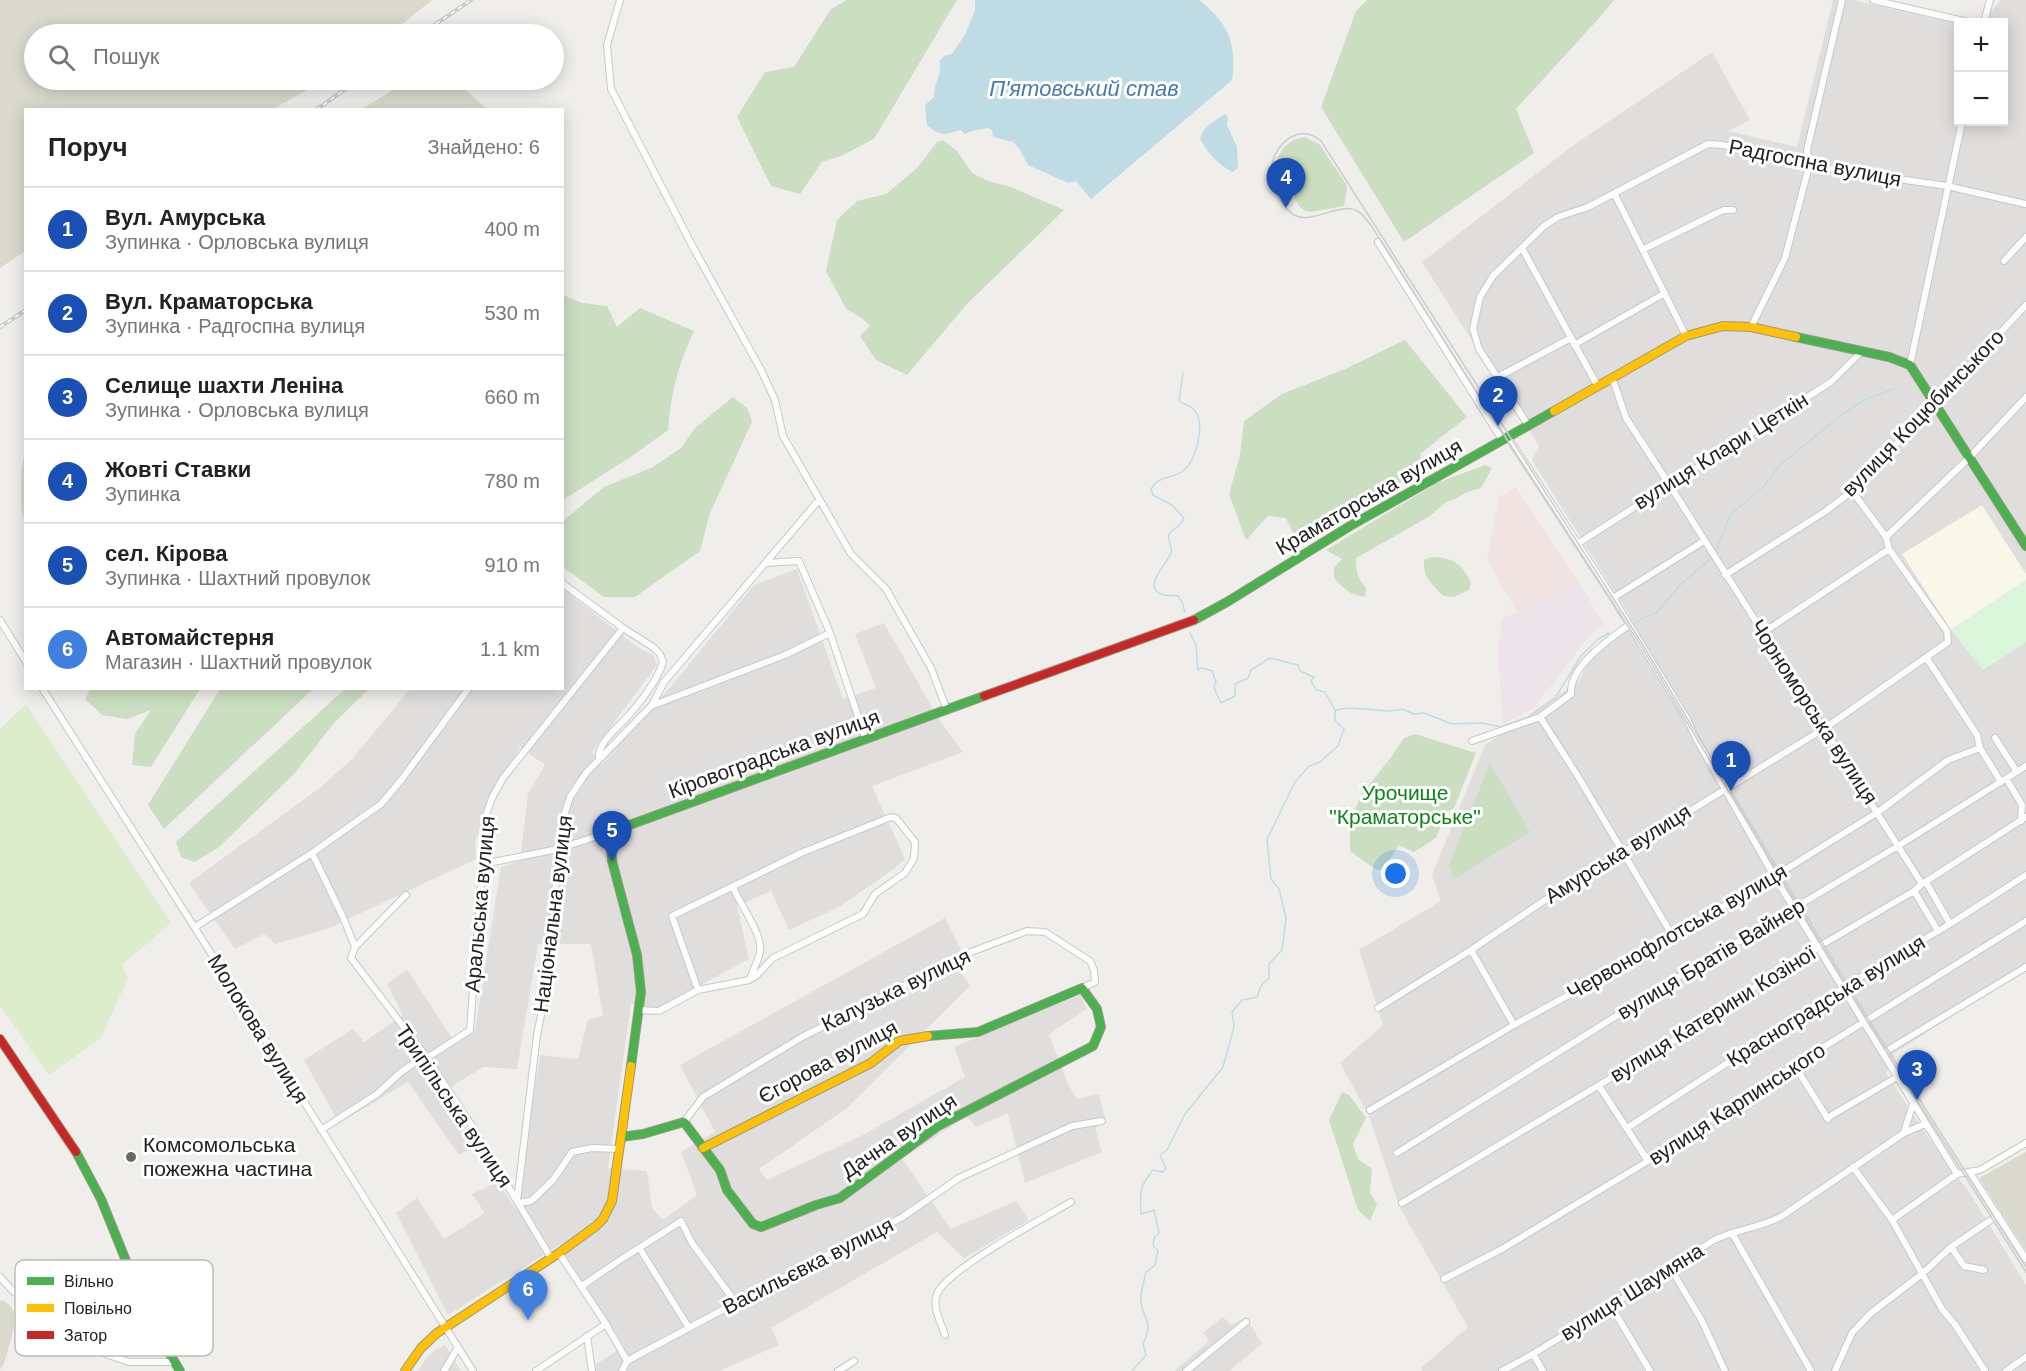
<!DOCTYPE html>
<html lang="uk">
<head>
<meta charset="utf-8">
<style>
  body { margin:0; font-family:Helvetica,sans-serif; background:#f6f6f6; color:#222 }
  .controls { position:absolute; right:18px; top:18px; display:grid; overflow:hidden; border-radius:0px; box-shadow:0 3px 15px #0003 }
  .controls button { width:54px; height:54px; display:grid; place-items:center; padding:0; border:0; border-bottom:2px solid #e0e0e0; background:#fff; color:#222; font:30px sans-serif }
  .you { position:absolute; left:1396px; top:874px; width:21px; height:21px; margin:-15px; border:4px solid #fff; border-radius:50%; background:#1a73e8; box-shadow:0 0 0 9px #1a73e833 }
  .badge { display:grid; place-items:center; width:39px; height:39px; border-radius:50%; background:#6a6968; color:#fff; font-size:20px; font-weight:700 }
  .pin { position:absolute; translate:-50% -50px; filter:drop-shadow(0 2px 3px #0008) }
  .pin::after { content:''; position:absolute; top:32px; width:21px; height:18px; background:inherit; clip-path:polygon(0 0,100% 0,50% 100%) }
  .list { margin:0; padding:0; list-style:none }
  h2 { display:flex; justify-content:space-between; align-items:center; height:78px; margin:0; padding:0 24px; font-size:26px }
  h2 small { font-size:20px; font-weight:400; color:#767676 }
  .list li { display:grid; grid-template-columns:39px 1fr auto; gap:18px; align-items:center; box-sizing:border-box; height:84px; padding:0 24px; border-top:2px solid #e0e0e0 }
  .list b { display:block; font-size:22px; white-space:nowrap }
  .list p { margin:0; font-size:20px; white-space:nowrap; color:#767676 }
  .list em { font-size:20px; font-style:normal; color:#767676 }
  .icon { flex:none; width:33px; height:33px; fill:none; stroke:currentColor; stroke-width:2; stroke-linecap:round; stroke-linejoin:round }
  .map { position:relative; flex:none; width:2026px; height:1371px; overflow:hidden }
  .search { position:absolute; background:#fff; box-shadow:0 3px 15px #0003; left:24px; top:24px; width:540px; height:66px; display:flex; align-items:center; gap:15px; box-sizing:border-box; padding:0 21px; border-radius:33px; color:#767676; font-size:22px }
  .panel { position:absolute; background:#fff; box-shadow:0 3px 15px #0003; left:24px; top:108px; width:540px; height:582px; border-radius:0px }
  .map>svg:first-child { display:block }
  .residential { fill:#dfdedc }
  .commercial { fill:#f1e3e1 }
  .industrial { fill:#ede4e9 }
  .education { fill:#f8f7e8 }
  .construction { fill:#d9d9cd }
  .grass { fill:#ddeccb }
  .forest { fill:#cbdec1 }
  .park { fill:#daf5da }
  .water { fill:#bfdbe3 }
  .lines { fill:none; stroke-linecap:round; stroke-linejoin:round }
  .stream { stroke:#bfdbe3; stroke-width:1.5 }
  .street-casing { stroke:#c9c8c7; stroke-width:8 }
  .fast-casing { stroke:#999a82; stroke-width:10 }
  .slow-casing { stroke:#999a82; stroke-width:10 }
  .jam-casing { stroke:#999a82; stroke-width:10 }
  .street { stroke:#fdfcfc; stroke-width:6 }
  .fast { stroke:#4caf50; stroke-width:8 }
  .slow { stroke:#ffc107; stroke-width:8 }
  .jam { stroke:#c62828; stroke-width:8 }
  .tram { stroke:#ccc; stroke-width:1.5 }
  .rail-casing { stroke:#ccc; stroke-width:4 }
  .rail { stroke:#fff; stroke-width:1.5; stroke-dasharray:4.5; stroke-linecap:butt }
  .poi-dot { fill:#6a6968; stroke:#fff; stroke-width:2 }
  .labels { text-anchor:middle; stroke-width:6; stroke-linejoin:round; paint-order:stroke }
  .street-label { font-size:21px; fill:#222; stroke:#fff }
  .park-label { font-size:21px; fill:#0c8416; stroke:#fff }
  .poi-label { font-size:21px; fill:#222; stroke:#fff; text-anchor:start }
  .water-label { font-size:22px; font-style:italic; fill:#4a7aab; stroke:#fff }
  .key { fill:#fff; stroke:#bdbdbd; stroke-width:1.5 }
  .key-label { font-size:16px; fill:#222 }
</style>
</head>
<body>
<div class="map">
<svg width="2026" height="1371" viewBox="0 0 2026 1371">
  <rect width="100%" height="100%" fill="#f0eeeb"/>
  <!-- residential -->
  <path class="residential" d="M1833,0H1852L1958,24V122H2004V22H1982L2001,0H2026V968L1895,1053L1886,1073L1922,1128L1971,1195L2026,1285V1371H1422L1421,1368L1468,1327L1400,1208L1368,1114L1340,1063L1383,1025L1359,950L1441,901L1432,875L1485,745L1579,681L1598,644L1631,618L1532,460L1539,446L1422,262L1575,144L1712,52L1750,120L1728,131L1797,147Z
    M797,569L843,699L876,688L855,634L884,623L940,721L963,752L872,786L905,859L891,871L839,907L789,930L771,891L737,906L749,959L656,1009L631,1003L608,1168L647,1171L652,1208L663,1220L697,1195L681,1152L715,1132L680,1065L945,918L962,952L951,957L970,986L847,1108L759,1169L767,1180L863,1135L965,1077L954,1047L1080,995L1087,1009L1049,1034L1068,1084L1077,1099L1099,1094L1106,1122L1095,1128L1102,1152L1025,1183L1008,1113L976,1127L967,1116L902,1159L951,1229L1016,1201L1029,1220L964,1258L937,1232L771,1328L779,1345L719,1371H586L624,1346L559,1245L448,1315L396,1213L417,1198L444,1239L485,1213L472,1194L498,1182L516,1209L540,1055L578,1059L588,1020L603,1016L591,944H538L517,1069L483,1067L443,1092L477,1145L459,1155L408,1082L339,1123L304,1060L353,1029L364,1042L403,1015L387,984L407,969L456,1044L475,1031L501,867L520,861L528,794L545,765L520,747L475,841L476,859L327,929L275,944L264,934L235,949L189,883L321,787L353,758L410,689L562,688L563,589L640,649L653,655L657,665L592,752L602,764L674,683L754,585Z
    M1223,1317L1231,1325L1246,1317L1262,1344L1229,1371H1174L1209,1341L1203,1333Z
    M445,1345L461,1371H418L427,1357L435,1350Z"/>
  <!-- commercial -->
  <path class="commercial" d="M1516,487L1579,582L1517,612L1487,559L1499,497Z"/>
  <!-- industrial -->
  <path class="industrial" d="M1579,582L1604,625L1592,633L1533,709L1503,724L1498,656L1502,619Z"/>
  <!-- education -->
  <path class="education" d="M1982,505L2026,574V580L1951,630L1902,554Z"/>
  <!-- construction -->
  <path class="construction" d="M0,0H432L390,34H34V80H325L273,109L26,110L25,251L0,268Z
    M409,80H455L487,109H362Z
    M25,447H26L25,523L21,509V476Z
    M2026,1152V1251L1979,1178Z
    M2,1300L10,1305L14,1312L15,1324L4,1364L0,1370V1301Z"/>
  <!-- grass -->
  <path class="grass" d="M26,704L171,923L122,965L128,978L101,1038L49,1075L0,1006V729Z"/>
  <!-- forest -->
  <path class="forest" d="M847,0H957L874,139L841,156L822,162L800,194L771,186L737,117L765,72L794,67L831,9Z
    M1367,0H1614L1600,17L1516,109L1534,153L1404,242L1321,107L1356,11Z
    M1305,137L1320,145L1346,184L1347,190L1344,206L1311,212L1305,211L1299,206L1276,165C1279,149 1289,139 1305,137Z
    M943,140L957,151L972,173L988,181L1011,187L1064,210L967,304L907,375L876,360L860,336L870,326L863,319L846,309L826,271L837,220L857,201L886,194L917,168L937,142Z
    M563,295L583,303L607,306L617,327L640,308L694,331C677,368 672,390 668,430L632,456L563,500Z
    M1405,340L1467,417L1420,454L1426,468L1297,542L1286,518L1268,516L1246,540L1229,494L1240,455L1244,421L1282,394L1345,369Z
    M733,397L748,409L752,422L710,513L700,551L635,597H604L563,567V521L604,487L653,467L681,448L695,428Z
    M1485,465L1492,468L1481,488L1467,492L1455,499L1446,502L1430,516L1356,558C1355,571 1358,578 1366,588L1365,597C1351,595 1343,589 1334,578V568L1342,559L1326,550L1437,483Z
    M1432,557C1454,558 1461,563 1471,582L1469,590L1454,597L1443,596C1431,582 1423,579 1424,560Z
    M91,688H200V689L151,767L132,765L135,734L151,710L127,719L102,715L85,699Z
    M220,689H313L164,829L148,805Z
    M345,689H369L334,723L295,773L218,848L194,862L181,857L176,842Z
    M1415,734L1476,753L1454,808L1446,812L1436,838L1414,852L1399,845L1383,870L1375,869L1350,851V820L1363,792L1389,760L1404,738Z
    M1490,763L1530,832L1454,879L1449,865Z
    M1342,1092L1349,1095L1366,1118L1353,1144L1358,1159L1372,1169L1370,1193L1377,1204L1370,1221L1358,1210L1329,1120Z"/>
  <!-- park -->
  <path class="park" d="M2026,580V642L1983,670L1951,630Z"/>
  <!-- water -->
  <path class="water" d="M975,0H1199C1228,23 1237,42 1232,80L1091,199L1076,181L1068,183L1028,165L1020,150L1013,142L993,137L992,130L988,128L972,131L965,134L961,130C944,135 941,137 927,125L925,105L934,97C934,80 942,77 940,60L946,55L952,54L965,35L975,10Z
    M1225,114L1228,117L1227,125L1237,147L1238,167L1233,172C1220,166 1206,152 1200,138C1205,125 1214,121 1225,114Z"/>
  <g class="lines">
    <!-- stream -->
    <path class="stream" d="M1183,372L1179,401C1185,405 1194,406 1197,414C1204,429 1196,461 1183,471C1172,479 1159,475 1151,489L1153,495L1172,505L1184,518C1180,528 1171,529 1169,535C1167,541 1173,547 1171,553C1167,564 1140,589 1164,595C1168,596 1174,595 1178,596L1182,602L1185,612
      M1716,550L1731,514L1765,485L1780,465L1844,413L1866,399L1894,389
      M1636,622L1658,611L1678,587L1711,558
      M1336,710L1348,708L1391,711L1402,709L1414,714L1424,713L1452,724L1482,723L1501,727L1526,718L1555,698L1581,656L1598,639L1609,633
      M1132,1371L1146,1355L1143,1344C1154,1319 1144,1323 1141,1302C1140,1293 1144,1281 1146,1272L1155,1265L1158,1250L1153,1246L1154,1238L1159,1233L1154,1210L1141,1214C1140,1192 1139,1187 1153,1170L1163,1172L1166,1169L1160,1155L1167,1150L1185,1114L1223,1067L1234,1027L1232,1012L1242,1000L1257,997L1261,986L1269,978V964L1282,950L1286,918L1279,889L1271,879L1267,839L1295,782L1309,766L1320,762L1338,746L1344,729L1335,721V710L1325,692L1316,690L1311,681L1314,677L1300,671L1298,665L1270,658L1251,670L1248,678L1235,684V696L1221,703L1214,688L1216,682L1212,671L1202,668L1198,670L1196,645L1190,633"/>
    <!-- street casing -->
    <g class="street-casing">
      <path id="street" d="M620,0L607,45L611,89L694,249L761,370L775,400L783,436L851,554L886,589L931,668L947,710
        M1873,0L1968,22
        M1984,22L1990,0
        M1614,193L1686,336
        M1378,242L1502,440
        M1522,248L1597,385
        M1644,249L1717,213L1724,210H1733
        M2004,261L2026,237
        M1751,327L1785,258L1809,166L1807,150L1842,0
        M1574,345L1665,293
        M1910,365L1962,122
        M1498,377L1571,338
        M1612,377L1626,418L1669,484L1922,884
        M1528,425L1479,349L1473,329L1480,297L1493,276L1544,226L1558,217L1588,207L1708,144L1723,145L1809,166L1947,186L2026,204
        M1508,437L1613,598L1687,719L1696,738L1774,876L1957,1174
        M1886,537L1969,458L2026,397
        M1577,544L1831,382L1861,352
        M766,563L799,561L830,633L866,740
        M1725,575L1826,511L1852,491L2026,305
        M562,583L623,628L653,647L660,654L663,662C657,681 643,698 630,714C620,726 597,742 599,759
        M1613,598L1704,541
        M0,620L26,662
        M1764,632L1889,549
        M1926,657L1977,735L1980,748L2001,782
        M42,688L195,928L473,1371
        M652,705L664,682L819,500
        M1540,717L1579,778L1672,935
        M1995,738L2017,772
        M1472,741L1540,717L1571,694C1569,667 1609,639 1629,625
        M2007,780L2022,805L2021,821
        M312,853L343,917L355,947
        M483,864L558,849L613,831
        M1926,882L1950,924
        M733,887C739,903 764,936 760,952C758,961 753,970 750,979
        M1914,891L1938,931
        M406,895L355,947L351,958L425,1055L472,1126L551,1258
        M195,927L312,853L381,804L402,779L469,688
        M1471,950L1514,1025
        M1378,1008L1471,950L1545,900L1825,728L1948,642L1947,631L1889,549L1886,537L1852,491
        M639,1010L659,1011L698,990L672,916L801,853L891,817L896,818L915,842L914,858L905,873L875,894L863,914L773,958L756,976L749,980L698,990
        M1883,1053L2026,967
        M427,1058L470,1030L486,815L492,798L503,778L623,628
        M1795,1066L1828,1119
        M1599,1086L1648,1161
        M1370,1110L1514,1025L1631,961L1780,873L1878,812L1948,760L1980,748
        M1827,1118L1897,1077
        M684,1122L703,1097L802,1037L971,952L1027,931L1045,932L1090,961L1094,970L1095,982L1082,988
        M1627,1128L1846,986L1950,924L2026,875
        M321,1130L377,1094L400,1073L425,1055
        M1904,1132L1913,1104
        M1397,1153L1677,978L1898,846L2026,766
        M1853,1167L1892,1220L1942,1309L1956,1326L1985,1371
        M1970,1173L2026,1259
        M517,1201L537,1035L549,976L560,828L570,797L586,773L651,706L785,655L830,633
        M518,1203L531,1201L553,1180L572,1152L592,1148L619,1149
        M1402,1203L1688,1032L1789,964L1914,891L1922,884L2026,817
        M1892,1220L1957,1174L1980,1170L2026,1143
        M1732,1233L1811,1371
        M1951,1247L1964,1266L1984,1270
        M640,1249L689,1328
        M559,1253L606,1324L627,1361L801,1268L901,1218L959,1178L1072,1126L1102,1121
        M1671,1269L1702,1321L1725,1371
        M0,1277L13,1291L79,1345L129,1362H174
        M1444,1279L1502,1249L1648,1161L1753,1091L2026,921
        M581,1287C613,1263 648,1243 681,1221L692,1243L736,1303
        M1611,1306L1650,1371
        M945,1335C941,1323 932,1307 937,1294C946,1270 1044,1218 1071,1202
        M587,1336L592,1371
        M1533,1354L1611,1306L1714,1240C1736,1229 1760,1228 1782,1216L1904,1133L1925,1124
        M444,1371L458,1347
        M536,1371L606,1324
        M622,1371L627,1361
        M838,1371L854,1361
        M1186,1371L1246,1322
        M1502,1371L1533,1354L1543,1371
        M1835,1371L1852,1333L1871,1313L1922,1274L1951,1247L1998,1215
        M2006,1371L2026,1357"/>
    </g>
    <!-- fast casing -->
    <g class="fast-casing">
      <path id="fast" d="M1796,337L1889,357L1910,365L2026,546
        M1194,620L1227,602L1350,526L1554,411
        M631,1066L641,992L637,955L612,861L611,845L613,831L984,696
        M621,1137L643,1134L684,1122L720,1170L727,1190L753,1224L761,1227L816,1205L840,1198L938,1126L1093,1046L1101,1027L1097,1009L1082,988L978,1032L928,1036
        M76,1152L101,1199L150,1320L180,1371"/>
    </g>
    <!-- slow casing -->
    <g class="slow-casing">
      <path id="slow" d="M1554,411L1686,336L1723,326L1751,327L1796,337
        M703,1148L871,1063L899,1041L928,1036
        M405,1371L421,1348L437,1333L559,1253L596,1226L603,1219L612,1201L631,1066"/>
    </g>
    <!-- jam casing -->
    <g class="jam-casing">
      <path id="jam" d="M984,696L1194,620
        M0,1039L76,1152"/>
    </g>
    <!-- street -->
    <use href="#street" class="street"/>
    <!-- fast -->
    <use href="#fast" class="fast"/>
    <!-- slow -->
    <use href="#slow" class="slow"/>
    <!-- jam -->
    <use href="#jam" class="jam"/>
    <!-- tram -->
    <path class="tram" d="M2026,1267L1869,1020L1643,645L1321,141C1297,119 1269,150 1271,175C1271,186 1280,200 1286,208C1304,231 1330,205 1352,209C1361,211 1367,220 1372,227L1506,438L1641,646L1867,1021L2026,1272"/>
    <!-- rail casing -->
    <g class="rail-casing">
      <path id="rail" d="M421,34L471,0
        M316,110L358,80
        M0,327L26,310"/>
    </g>
    <!-- rail -->
    <use href="#rail" class="rail"/>
  </g>
  <!-- markers -->
  <circle class="poi-dot" cx="131" cy="1157" r="6"/>
  <g class="labels">
    <!-- street labels -->
    <g class="street-label">
      <text transform="translate(1815 163) rotate(11)" y="7">Радгоспна вулиця</text>
      <text transform="translate(1923 413) rotate(-46)" y="7">вулиця Коцюбинського</text>
      <text transform="translate(1721 451) rotate(-32)" y="7">вулиця Клари Цеткін</text>
      <text transform="translate(1369 497) rotate(-30)" y="7">Краматорська вулиця</text>
      <text transform="translate(1814 712) rotate(57)" y="7">Чорноморська вулиця</text>
      <text transform="translate(774 754) rotate(-20)" y="7">Кіровоградська вулиця</text>
      <text transform="translate(1618 854) rotate(-32)" y="7">Амурська вулиця</text>
      <text transform="translate(480 904) rotate(-85)" y="7">Аральська вулиця</text>
      <text transform="translate(553 914) rotate(-83)" y="7">Національна вулиця</text>
      <text transform="translate(1677 932) rotate(-30)" y="7">Червонофлотська вулиця</text>
      <text transform="translate(1711 959) rotate(-31)" y="7">вулиця Братів Вайнер</text>
      <text transform="translate(896 990) rotate(-26)" y="7">Калузька вулиця</text>
      <text transform="translate(1826 1001) rotate(-32)" y="7">Красноградська вулиця</text>
      <text transform="translate(1713 1014) rotate(-32)" y="7">вулиця Катерини Козіної</text>
      <text transform="translate(258 1029) rotate(58)" y="7">Молокова вулиця</text>
      <text transform="translate(828 1062) rotate(-28)" y="7">Єгорова вулиця</text>
      <text transform="translate(1737 1104) rotate(-33)" y="7">вулиця Карпинського</text>
      <text transform="translate(454 1106) rotate(56)" y="7">Трипільська вулиця</text>
      <text transform="translate(899 1136) rotate(-34)" y="7">Дачна вулиця</text>
      <text transform="translate(808 1266) rotate(-27)" y="7">Васильєвка вулиця</text>
      <text transform="translate(1632 1292) rotate(-32)" y="7">вулиця Шаумяна</text>
    </g>
    <!-- park labels -->
    <g class="park-label">
      <text x="1405" y="800">Урочище<tspan x="1405" dy="24">"Краматорське"</tspan></text>
    </g>
    <!-- poi labels -->
    <g class="poi-label">
      <text x="143" y="1152">Комсомольська<tspan x="143" dy="24">пожежна частина</tspan></text>
    </g>
    <!-- water labels -->
    <g class="water-label">
      <text x="1084" y="96">П'ятовський став</text>
    </g>
  </g>
  <!-- legend -->
  <rect x="15" y="1260" width="198" height="96" rx="9" class="key"/>
  <rect x="27" y="1277" width="27" height="8" fill="#4caf50"/>
  <rect x="27" y="1304" width="27" height="8" fill="#ffc107"/>
  <rect x="27" y="1331" width="27" height="8" fill="#c62828"/>
  <g class="key-label">
    <text x="64" y="1287">Вільно</text>
    <text x="64" y="1314">Повільно</text>
    <text x="64" y="1341">Затор</text>
  </g>
</svg>
<div class="controls">
<button>+</button>
<button>−</button>
</div>
<div class="you"></div>
<div class="pin badge" style="left:1731px;top:791px;background:#1a4fb4">1</div>
<div class="pin badge" style="left:1498px;top:426px;background:#1a4fb4">2</div>
<div class="pin badge" style="left:1917px;top:1100px;background:#1a4fb4">3</div>
<div class="pin badge" style="left:1286px;top:208px;background:#1a4fb4">4</div>
<div class="pin badge" style="left:612px;top:861px;background:#1a4fb4">5</div>
<div class="pin badge" style="left:528px;top:1320px;background:#3f7fe0">6</div>
<div class="search"><svg class="icon" aria-label="search" viewBox="0 0 24 24"><circle cx="10" cy="10" r="6"/><path d="M15 15l6 6"/></svg>Пошук</div>
<section class="panel">
<h2>Поруч<small>Знайдено: 6</small></h2>
<ul class="list">
<li><span class="badge" style="background:#1a4fb4">1</span><div><b>Вул. Амурська</b><p>Зупинка · Орловська вулиця</p></div><em>400 m</em></li>
<li><span class="badge" style="background:#1a4fb4">2</span><div><b>Вул. Краматорська</b><p>Зупинка · Радгоспна вулиця</p></div><em>530 m</em></li>
<li><span class="badge" style="background:#1a4fb4">3</span><div><b>Селище шахти Леніна</b><p>Зупинка · Орловська вулиця</p></div><em>660 m</em></li>
<li><span class="badge" style="background:#1a4fb4">4</span><div><b>Жовті Ставки</b><p>Зупинка</p></div><em>780 m</em></li>
<li><span class="badge" style="background:#1a4fb4">5</span><div><b>сел. Кірова</b><p>Зупинка · Шахтний провулок</p></div><em>910 m</em></li>
<li><span class="badge" style="background:#3f7fe0">6</span><div><b>Автомайстерня</b><p>Магазин · Шахтний провулок</p></div><em>1.1 km</em></li>
</ul>
</section>
</div>
</body>
</html>
